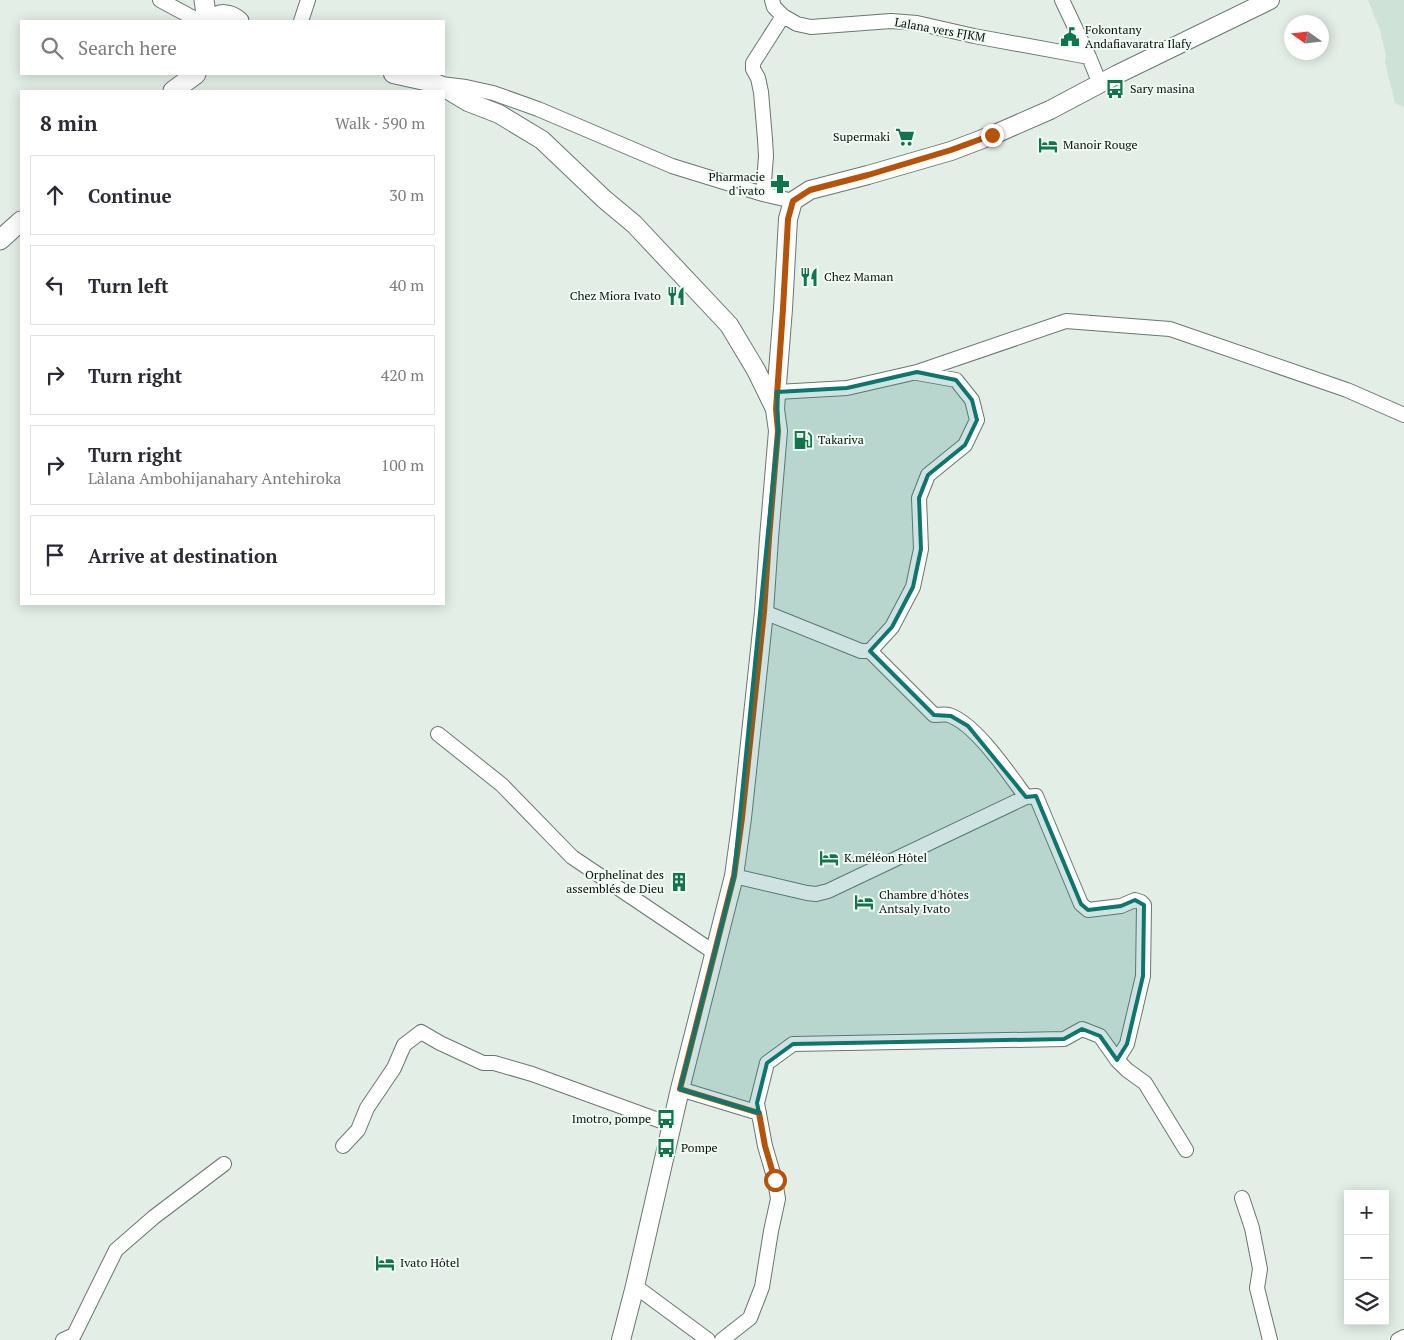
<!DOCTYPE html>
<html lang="en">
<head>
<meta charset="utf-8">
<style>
  body { margin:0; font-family:"PT Serif",serif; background:#f7f7f7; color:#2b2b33 }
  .controls { position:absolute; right:15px; bottom:15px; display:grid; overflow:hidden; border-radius:0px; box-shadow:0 2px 12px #0003 }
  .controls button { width:45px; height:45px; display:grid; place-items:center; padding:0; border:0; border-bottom:1px solid #e1e1e2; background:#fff; color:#2b2b33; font:25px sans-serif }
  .compass { position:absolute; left:1284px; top:15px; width:45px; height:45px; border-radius:50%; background:#fff; box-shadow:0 2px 12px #0003; rotate:284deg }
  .stop { position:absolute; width:15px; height:15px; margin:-11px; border:4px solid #b45309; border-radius:50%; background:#fff }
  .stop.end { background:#b45309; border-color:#fff; box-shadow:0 1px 5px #0008 }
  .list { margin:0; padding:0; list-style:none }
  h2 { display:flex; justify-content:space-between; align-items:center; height:65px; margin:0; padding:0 20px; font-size:21px }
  h2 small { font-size:16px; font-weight:400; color:#7c7c81 }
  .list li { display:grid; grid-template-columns:32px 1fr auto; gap:15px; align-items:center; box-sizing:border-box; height:80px; margin:0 10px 10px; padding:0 10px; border:1px solid #e1e1e2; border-radius:0px }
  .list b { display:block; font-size:19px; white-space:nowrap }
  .list p { margin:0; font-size:16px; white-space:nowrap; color:#7c7c81 }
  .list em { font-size:16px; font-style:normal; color:#7c7c81 }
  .icon { flex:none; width:28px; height:28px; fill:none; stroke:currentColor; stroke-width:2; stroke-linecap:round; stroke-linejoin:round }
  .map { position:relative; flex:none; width:1404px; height:1340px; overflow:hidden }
  .search { position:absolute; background:#fff; box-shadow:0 2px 12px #0003; left:20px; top:20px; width:425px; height:55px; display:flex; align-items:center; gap:12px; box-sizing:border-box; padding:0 18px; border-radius:0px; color:#7c7c81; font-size:19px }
  .panel { position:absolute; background:#fff; box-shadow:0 2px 12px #0003; left:20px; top:90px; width:425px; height:515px; border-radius:0px }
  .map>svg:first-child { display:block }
  .built { fill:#cfe2d7 }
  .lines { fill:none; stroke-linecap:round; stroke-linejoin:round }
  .minor-casing { stroke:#6c7670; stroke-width:16 }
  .tertiary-casing { stroke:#6c7670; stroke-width:20 }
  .secondary-casing { stroke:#6c7670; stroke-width:21 }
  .minor { stroke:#fff; stroke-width:14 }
  .tertiary { stroke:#fff; stroke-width:18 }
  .secondary { stroke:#fff; stroke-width:19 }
  .route { stroke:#b45309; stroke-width:6 }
  .marked { fill:#0f766e; fill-opacity:0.2; stroke:#0f766e; stroke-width:4; stroke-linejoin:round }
  .labels { text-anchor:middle; stroke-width:4; stroke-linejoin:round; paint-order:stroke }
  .street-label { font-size:12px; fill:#090d0b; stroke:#f0fbf5 }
  .poi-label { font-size:12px; fill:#090d0b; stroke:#f0fbf5; text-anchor:start }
</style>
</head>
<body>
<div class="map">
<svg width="1404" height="1340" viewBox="0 0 1404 1340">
  <rect width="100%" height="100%" fill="#e3eee7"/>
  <!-- built -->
  <path class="built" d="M1368,0H1404V107L1395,103L1385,62L1386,55L1380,30Z"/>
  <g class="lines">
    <!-- minor casing -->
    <g class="minor-casing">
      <path id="minor" d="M160,0L199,21
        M772,0L774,7L783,16L797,24L811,27L891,21L917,23L974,36L1089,57
        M1062,0L1089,57L1100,84
        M301,21L308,0
        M441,84L466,87L493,93L538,109L672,166L763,194L793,201
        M763,194L766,156L765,139L761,92L758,78L753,69V63L783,16
        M777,392L847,388L917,372L1066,321L1170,329L1347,390L1404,415
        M764,612L861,651H870L892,627L913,587L921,549L919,498L928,475L965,445L977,420L972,400L956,380L917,373
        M870,651L934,715C939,715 944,714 949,715C976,724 1009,774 1026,797
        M438,734L502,785L572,857L715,953
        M734,876L807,893L816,894L828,891L1026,797L1036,796L1081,904L1088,910L1121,906L1135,900L1141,902L1144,905L1143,976L1127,1044L1117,1060L1127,1070L1145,1083L1186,1150
        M680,1089L759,1113
        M343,1146L358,1130L367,1108L394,1068L404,1045L421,1032L440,1043L483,1063H494L532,1074L672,1125
        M1242,1198L1252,1228L1260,1269L1257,1288L1270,1340
        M635,1286L708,1340
        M63,1340L74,1335L116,1250L154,1217L224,1164
        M722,1340L750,1318L762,1287L771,1231L778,1199L775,1180L765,1146L757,1103L767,1063L793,1044L1064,1039L1082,1029L1100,1036L1117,1060
        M1398,1340L1404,1337"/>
    </g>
    <!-- tertiary casing -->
    <g class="tertiary-casing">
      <path id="tertiary" d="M393,74L438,84L468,102L499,114L542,140L604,199L634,224L729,325L756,370L775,409
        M621,1340L635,1286L680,1089L734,876L742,818L764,612L769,538L778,431L775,409L783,309L788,219L793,201L810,190L868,175L951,151L993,135L1050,110L1118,74L1270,0"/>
    </g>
    <!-- secondary casing -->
    <g class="secondary-casing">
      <path id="secondary" d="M204,0L207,21
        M211,21C219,12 230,13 239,21
        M173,91L196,74
        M0,240L21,221"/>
    </g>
    <!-- minor -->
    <use href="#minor" class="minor"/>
    <!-- tertiary -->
    <use href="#tertiary" class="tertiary"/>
    <!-- secondary -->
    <use href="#secondary" class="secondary"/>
  </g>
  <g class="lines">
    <!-- route -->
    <path class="route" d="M775,1180L765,1146L759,1113L680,1089L734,876L742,818L764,612L769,538L778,431L776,409L783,309L788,219L793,201L810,190L868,175L951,150L992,135"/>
  </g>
  <!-- marked area -->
  <path class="marked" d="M917,372L956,380L972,400L977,420L965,445L928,475L919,498L921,549L913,587L892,627L870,651L934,715L951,716L968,726L1026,797L1036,796L1081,904L1088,910L1121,906L1135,900L1144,905L1143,976L1127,1044L1117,1060L1100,1036L1082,1029L1064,1039L793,1044L767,1063L757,1103L759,1113L680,1089L734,876L778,431L777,392L847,388Z"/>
  <!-- icons -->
  <defs>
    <g id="civic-bare" transform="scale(1.5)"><path d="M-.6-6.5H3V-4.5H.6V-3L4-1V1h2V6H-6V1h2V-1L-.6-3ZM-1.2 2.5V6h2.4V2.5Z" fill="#10754d" stroke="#f0fbf5" stroke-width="2.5" paint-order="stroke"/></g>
    <g id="bus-bare" transform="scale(1.5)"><path d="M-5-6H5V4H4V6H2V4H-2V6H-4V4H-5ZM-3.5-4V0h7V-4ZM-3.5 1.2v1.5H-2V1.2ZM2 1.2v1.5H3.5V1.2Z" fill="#10754d" stroke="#f0fbf5" stroke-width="2.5" paint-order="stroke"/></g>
    <g id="supermarket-bare" transform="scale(1.5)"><path d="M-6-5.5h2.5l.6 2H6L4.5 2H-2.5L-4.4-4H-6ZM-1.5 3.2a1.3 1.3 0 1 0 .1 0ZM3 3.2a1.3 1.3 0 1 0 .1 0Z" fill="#10754d" stroke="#f0fbf5" stroke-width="2.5" paint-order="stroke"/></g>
    <g id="hotel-bare" transform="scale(1.5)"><path d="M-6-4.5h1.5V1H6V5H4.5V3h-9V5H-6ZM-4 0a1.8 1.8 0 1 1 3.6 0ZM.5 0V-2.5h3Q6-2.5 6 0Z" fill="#10754d" stroke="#f0fbf5" stroke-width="2.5" paint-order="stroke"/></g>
    <g id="pharmacy-bare" transform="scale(1.5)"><path d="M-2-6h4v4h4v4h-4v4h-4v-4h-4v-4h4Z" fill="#10754d" stroke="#f0fbf5" stroke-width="2.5" paint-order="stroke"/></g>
    <g id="restaurant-bare" transform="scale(1.5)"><path d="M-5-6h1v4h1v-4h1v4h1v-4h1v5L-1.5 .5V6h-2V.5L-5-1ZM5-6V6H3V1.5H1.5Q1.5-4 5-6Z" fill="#10754d" stroke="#f0fbf5" stroke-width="2.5" paint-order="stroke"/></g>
    <g id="fuel-bare" transform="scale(1.5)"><path d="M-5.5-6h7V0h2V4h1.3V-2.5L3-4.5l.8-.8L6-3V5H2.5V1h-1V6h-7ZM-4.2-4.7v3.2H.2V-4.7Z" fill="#10754d" stroke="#f0fbf5" stroke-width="2.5" paint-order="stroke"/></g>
    <g id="building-bare" transform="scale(1.5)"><path d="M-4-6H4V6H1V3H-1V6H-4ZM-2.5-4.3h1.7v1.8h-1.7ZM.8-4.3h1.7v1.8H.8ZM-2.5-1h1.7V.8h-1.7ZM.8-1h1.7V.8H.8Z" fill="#10754d" stroke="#f0fbf5" stroke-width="2.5" paint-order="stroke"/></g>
  </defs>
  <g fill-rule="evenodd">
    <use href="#civic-bare" x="1070" y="37"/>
    <use href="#bus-bare" x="1115" y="89"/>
    <use href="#supermarket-bare" x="905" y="137"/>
    <use href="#hotel-bare" x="1048" y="145"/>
    <use href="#pharmacy-bare" x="780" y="184"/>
    <use href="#restaurant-bare" x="809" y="277"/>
    <use href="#restaurant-bare" x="676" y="296"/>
    <use href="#fuel-bare" x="803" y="440"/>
    <use href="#hotel-bare" x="829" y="858"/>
    <use href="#building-bare" x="679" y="882"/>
    <use href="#hotel-bare" x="864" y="902"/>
    <use href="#bus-bare" x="666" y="1119"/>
    <use href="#bus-bare" x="666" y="1148"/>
    <use href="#hotel-bare" x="385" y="1263"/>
  </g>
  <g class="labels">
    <!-- street labels -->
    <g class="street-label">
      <text transform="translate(940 30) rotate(10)" y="4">Lalana vers FJKM</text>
    </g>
    <!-- poi labels -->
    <g class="poi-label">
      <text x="1085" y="34">Fokontany<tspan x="1085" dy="14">Andafiavaratra Ilafy</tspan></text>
      <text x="1130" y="93">Sary masina</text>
      <text x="890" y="141" text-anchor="end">Supermaki</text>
      <text x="1063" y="149">Manoir Rouge</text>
      <text x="765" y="181" text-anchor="end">Pharmacie<tspan x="765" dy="14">d'ivato</tspan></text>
      <text x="824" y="281">Chez Maman</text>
      <text x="661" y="300" text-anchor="end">Chez Miora Ivato</text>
      <text x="818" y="444">Takariva</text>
      <text x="844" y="862">K.méléon Hôtel</text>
      <text x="664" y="879" text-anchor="end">Orphelinat des<tspan x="664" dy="14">assemblés de Dieu</tspan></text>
      <text x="879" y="899">Chambre d'hôtes<tspan x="879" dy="14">Antsaly Ivato</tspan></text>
      <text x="651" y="1123" text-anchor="end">Imotro, pompe</text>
      <text x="681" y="1152">Pompe</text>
      <text x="400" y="1267">Ivato Hôtel</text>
    </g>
  </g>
</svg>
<div class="controls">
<button>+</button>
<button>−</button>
<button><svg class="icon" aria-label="layers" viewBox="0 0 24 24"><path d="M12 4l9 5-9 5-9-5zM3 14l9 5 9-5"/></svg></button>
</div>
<svg class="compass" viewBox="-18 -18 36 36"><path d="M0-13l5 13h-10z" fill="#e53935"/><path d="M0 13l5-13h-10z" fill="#7c7c81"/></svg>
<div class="stop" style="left:775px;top:1180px"></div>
<div class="stop end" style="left:992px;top:135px"></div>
<div class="search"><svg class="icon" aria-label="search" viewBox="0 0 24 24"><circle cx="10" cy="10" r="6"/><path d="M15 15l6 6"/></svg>Search here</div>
<section class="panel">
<h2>8 min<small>Walk · 590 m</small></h2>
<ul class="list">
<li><svg class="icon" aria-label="ahead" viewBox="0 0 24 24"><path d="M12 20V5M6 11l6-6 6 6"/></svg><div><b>Continue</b></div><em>30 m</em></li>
<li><svg class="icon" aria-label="left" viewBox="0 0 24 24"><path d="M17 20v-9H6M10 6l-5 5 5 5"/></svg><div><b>Turn left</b></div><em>40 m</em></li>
<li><svg class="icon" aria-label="right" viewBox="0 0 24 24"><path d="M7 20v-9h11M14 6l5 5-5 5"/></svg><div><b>Turn right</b></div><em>420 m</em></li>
<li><svg class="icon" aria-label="right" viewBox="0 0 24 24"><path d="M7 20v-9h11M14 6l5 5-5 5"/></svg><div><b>Turn right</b><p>Làlana Ambohijanahary Antehiroka</p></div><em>100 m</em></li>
<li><svg class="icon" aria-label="arrive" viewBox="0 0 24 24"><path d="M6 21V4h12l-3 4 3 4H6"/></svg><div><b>Arrive at destination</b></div></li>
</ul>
</section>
</div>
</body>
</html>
